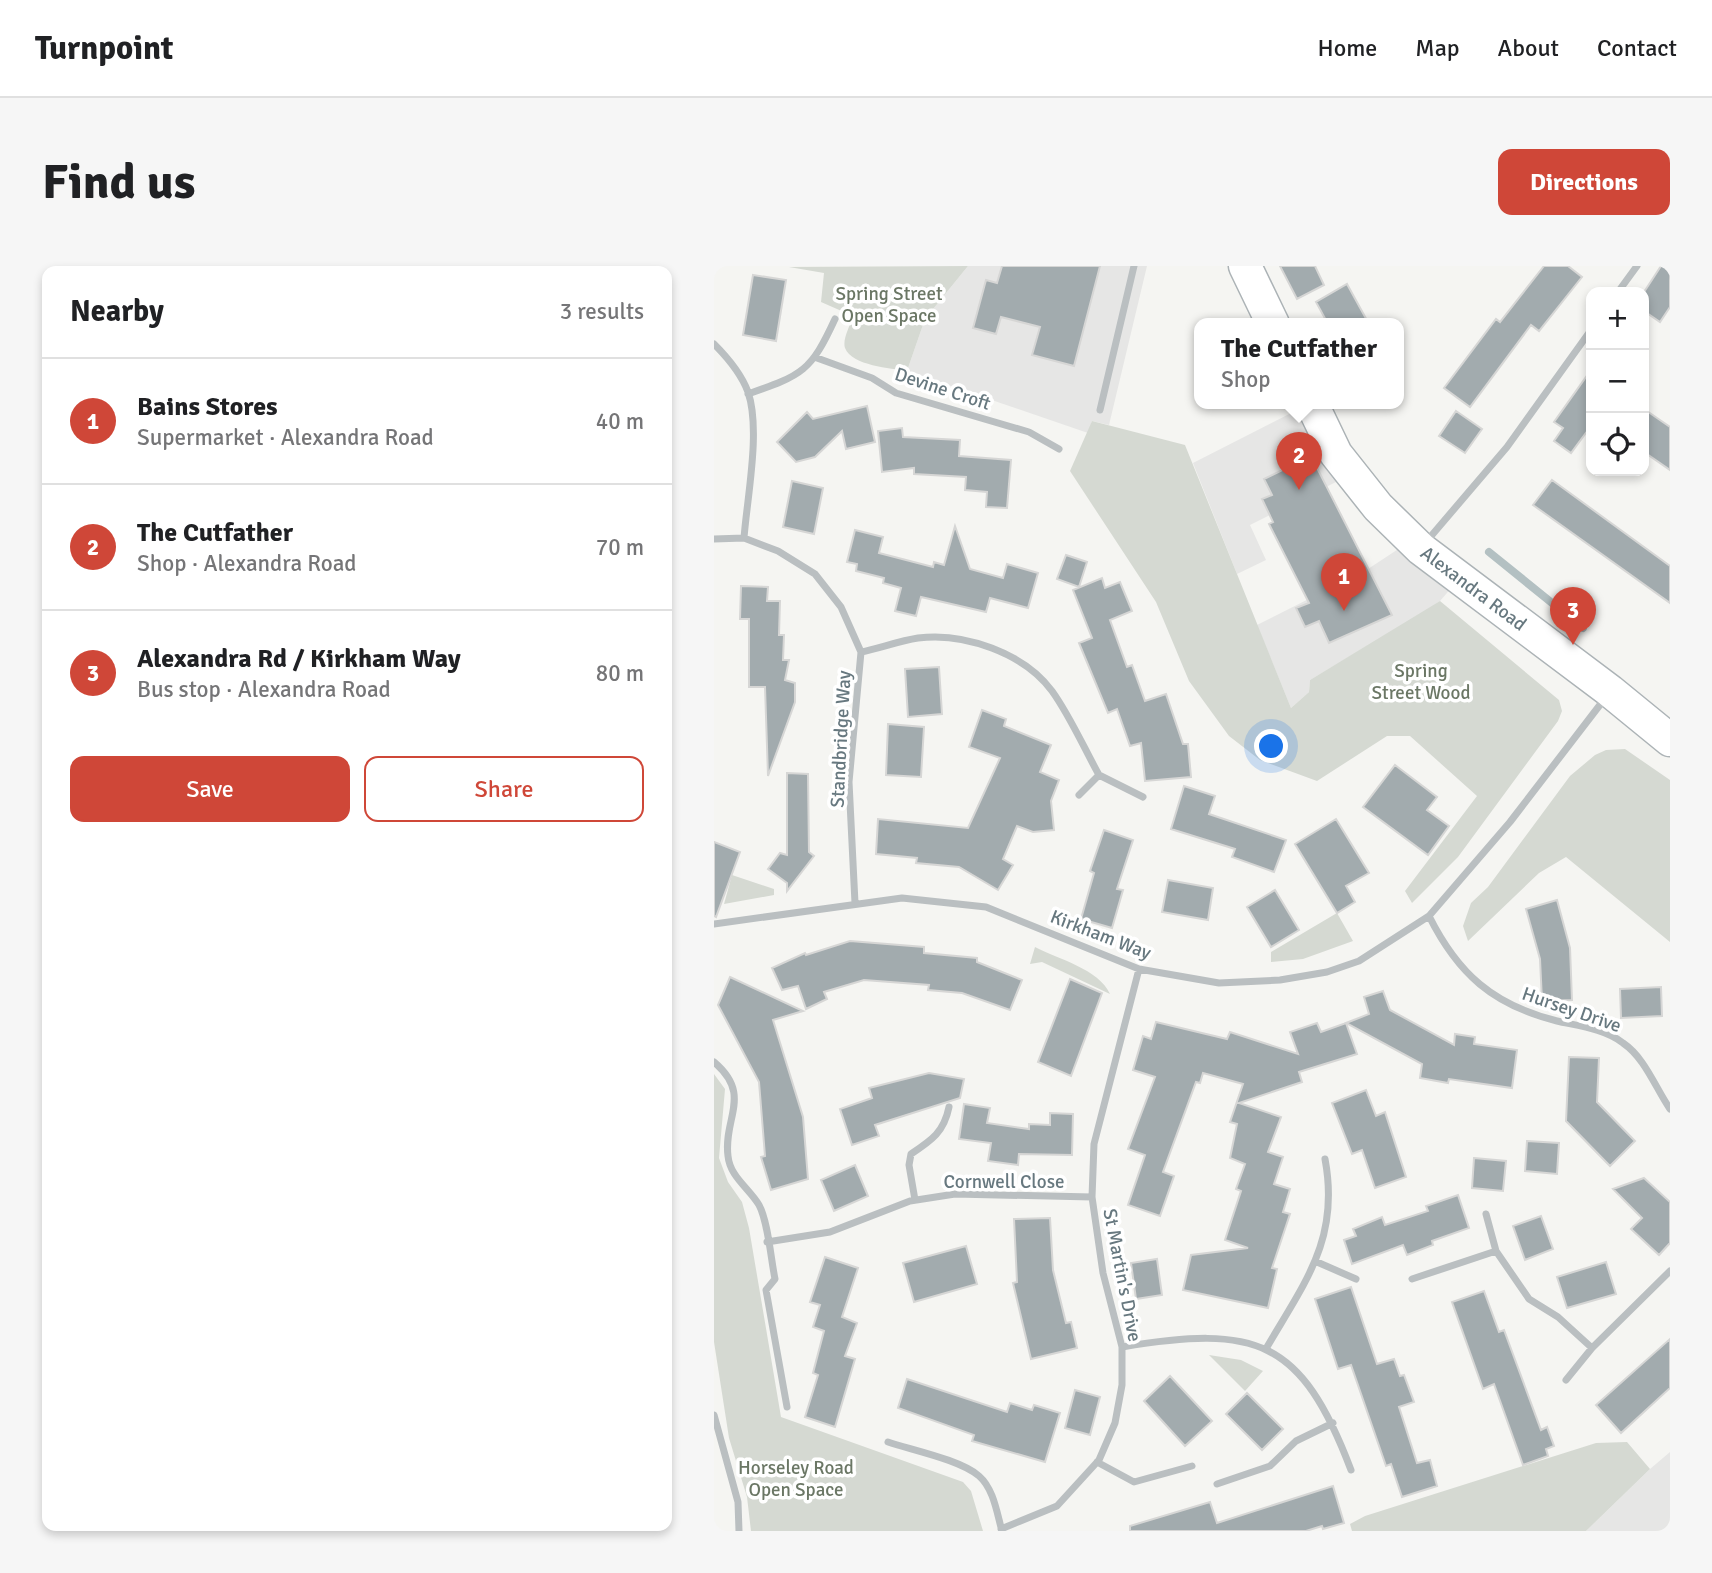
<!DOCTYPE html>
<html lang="en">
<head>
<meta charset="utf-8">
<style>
  body { margin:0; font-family:Signika,sans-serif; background:#f6f6f6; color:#202124 }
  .controls { position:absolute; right:21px; top:21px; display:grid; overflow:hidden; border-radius:14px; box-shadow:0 4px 10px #0003 }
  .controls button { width:63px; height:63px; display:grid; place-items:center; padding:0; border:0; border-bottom:2px solid #e0e0e0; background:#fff; color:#202124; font:35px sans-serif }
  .you { position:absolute; left:558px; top:481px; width:24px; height:24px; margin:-18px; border:5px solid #fff; border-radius:50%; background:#1a73e8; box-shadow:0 0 0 10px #1a73e833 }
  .badge { display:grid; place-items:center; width:46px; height:46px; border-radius:50%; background:#cf4738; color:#fff; font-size:23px; font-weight:700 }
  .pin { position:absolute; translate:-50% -58px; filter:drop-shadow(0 2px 4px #0008) }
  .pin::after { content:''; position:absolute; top:37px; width:24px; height:21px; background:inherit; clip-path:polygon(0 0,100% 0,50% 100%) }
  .popup { position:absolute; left:480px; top:52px; width:210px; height:91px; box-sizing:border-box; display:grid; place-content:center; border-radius:14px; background:#fff; filter:drop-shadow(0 2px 5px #0005); font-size:23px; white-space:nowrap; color:#757577 }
  .popup b { font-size:26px; color:#202124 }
  .popup::after { content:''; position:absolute; left:50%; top:100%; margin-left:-14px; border:14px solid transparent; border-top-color:#fff }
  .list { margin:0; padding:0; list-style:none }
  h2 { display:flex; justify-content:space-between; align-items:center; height:91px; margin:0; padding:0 28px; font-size:30px }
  h2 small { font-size:23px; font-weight:400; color:#757577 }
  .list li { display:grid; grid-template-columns:46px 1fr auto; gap:21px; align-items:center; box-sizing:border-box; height:126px; padding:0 28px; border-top:2px solid #e0e0e0 }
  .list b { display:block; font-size:26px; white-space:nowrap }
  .list p { margin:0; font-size:23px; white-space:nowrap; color:#757577 }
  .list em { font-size:23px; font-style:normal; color:#757577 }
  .actions { display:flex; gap:14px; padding:21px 28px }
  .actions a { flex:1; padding:16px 0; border:2px solid #cf4738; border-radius:14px; text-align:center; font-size:24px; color:#cf4738 }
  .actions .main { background:#cf4738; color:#fff }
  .icon { flex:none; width:38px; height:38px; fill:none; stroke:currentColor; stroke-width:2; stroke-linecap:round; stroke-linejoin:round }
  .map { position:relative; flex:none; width:956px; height:1265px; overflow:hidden; border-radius:14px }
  header { display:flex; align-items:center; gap:42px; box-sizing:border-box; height:98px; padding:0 35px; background:#fff; border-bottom:2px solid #e0e0e0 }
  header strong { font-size:33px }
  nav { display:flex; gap:38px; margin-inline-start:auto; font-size:24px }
  .intro { display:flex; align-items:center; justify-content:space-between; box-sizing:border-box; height:168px; padding:0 42px }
  h1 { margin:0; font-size:49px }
  .button { padding:18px 32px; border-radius:14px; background:#cf4738; color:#fff; font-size:24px; font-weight:700 }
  main { display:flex; gap:42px; padding:0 42px }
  aside { flex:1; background:#fff; border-radius:14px; box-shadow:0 4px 10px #0003 }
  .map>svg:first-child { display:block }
  .built { fill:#e6e6e5 }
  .green { fill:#d5d9d2 }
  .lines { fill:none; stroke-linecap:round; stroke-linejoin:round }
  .stream { stroke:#b3c0c2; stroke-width:8 }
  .building { fill:#a2abae; stroke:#d6d6d5; stroke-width:2 }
  .secondary-casing { stroke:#acb3b6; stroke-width:35 }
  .street { stroke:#babfc1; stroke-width:7 }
  .secondary { stroke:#fff; stroke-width:32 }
  .labels { text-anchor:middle; stroke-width:7; stroke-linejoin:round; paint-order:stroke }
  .park-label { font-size:19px; fill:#6b7765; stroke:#fff }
  .street-label { font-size:19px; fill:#67787f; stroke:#fff }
</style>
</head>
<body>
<header>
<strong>Turnpoint</strong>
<nav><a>Home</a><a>Map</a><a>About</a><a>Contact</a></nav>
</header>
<div class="intro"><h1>Find us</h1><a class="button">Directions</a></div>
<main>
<aside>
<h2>Nearby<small>3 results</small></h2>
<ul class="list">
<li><span class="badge">1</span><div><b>Bains Stores</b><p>Supermarket · Alexandra Road</p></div><em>40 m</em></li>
<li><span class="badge">2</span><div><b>The Cutfather</b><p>Shop · Alexandra Road</p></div><em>70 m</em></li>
<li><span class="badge">3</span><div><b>Alexandra Rd / Kirkham Way</b><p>Bus stop · Alexandra Road</p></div><em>80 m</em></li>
</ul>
<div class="actions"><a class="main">Save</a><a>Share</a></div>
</aside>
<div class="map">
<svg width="956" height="1265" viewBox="0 0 956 1265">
  <rect width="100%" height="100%" fill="#f5f5f2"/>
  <!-- built -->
  <path class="built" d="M254,0H433L395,159L378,155L374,167L193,105L211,53Z
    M595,138L638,208L536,259L552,294L523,308L479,197Z
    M698,274L746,312L726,335L709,347L596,414L595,426L577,442L543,359L654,303Z
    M956,1186V1265H872L936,1203Z"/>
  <!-- green -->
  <path class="green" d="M254,0L211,53L193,105C177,102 138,100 131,82C128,73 137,58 139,50L107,36L110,7L75,1Z
    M378,155L471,179L577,442L595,426L596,414L726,335L845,434L848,445L844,455L744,591L698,637L691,625L763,530L696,470H673L603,515L546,494L515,470L475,415L442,336L356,205Z
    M911,483L956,514V676L852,591L825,607L754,675L749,660L757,637L774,621L856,510L881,489L892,484Z
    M18,609L60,623V629L10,638Z
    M623,647L639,675L589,693L557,696V686Z
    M321,681C344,693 385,703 396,728L328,696L316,698Z
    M0,808L11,823L5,892L14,916L28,936L35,962L67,1151L249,1216L257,1225L269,1265H37L33,1231L15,1172L0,1076Z
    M495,1089L527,1094L549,1105L531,1125Z
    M913,1176L936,1203L872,1265H638L636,1258L651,1250L882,1177Z"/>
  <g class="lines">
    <!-- stream -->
    <path class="stream" d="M775,286L869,362"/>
  </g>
  <!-- building -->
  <path class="building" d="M288,0H386L360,100L318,89L326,61L287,51L282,68L259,62L272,14L283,17Z
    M566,0H601L610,19L583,33Z
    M830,0H854L868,11L825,65L817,59L756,141L730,122L782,53L786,56Z
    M947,0H956V41L946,56L930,45V26Z
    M39,9L72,14L62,75L29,69Z
    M633,18L655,58H614L602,36Z
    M877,104V160L857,187L840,175L849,162L840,156Z
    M153,140L161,176L132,183L128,165L101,191L82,196L63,176L93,146L99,153Z
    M930,143L956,161V204L930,186Z
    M742,145L768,163L751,187L725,170Z
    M188,162L189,171L246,174L245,190L297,194L293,242L272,241L273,226L251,224L252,211L200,208V202L168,206L164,165Z
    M597,190L678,349L615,377L605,355L591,361L582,342L595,337L555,258L559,256L548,233L558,229L550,213Z
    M838,214L956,300V337L819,239Z
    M78,215L109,222L100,268L69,261Z
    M241,260L256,303L289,312L293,298L324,307L314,342L276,332L272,346L207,331L202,350L181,345L187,322L169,317L170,312L142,305L143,298L133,296L141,264L169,271L165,287L219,301L220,296L230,299Z
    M352,289L373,296L365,321L343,313Z
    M388,312L391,322L406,316L418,345L396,354L413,401L418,399L431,435L452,428L469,478H474L477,511L431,515L427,477L416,480L403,443L394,447L365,377L378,372L359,324Z
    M27,320L54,321L53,335H66L65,369H70L69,394H75L71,414L81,417V436L54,510L51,421H35V353H26Z
    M225,401L228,448L194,451L191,403Z
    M268,444L292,453L290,460L337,479L326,506L345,514L337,535L340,564L319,566L303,560L289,593L299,599L284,624L245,601L202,597L203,592L162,588L164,553L254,562L286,492L255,481Z
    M174,458L210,461L207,511L172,509Z
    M681,499L723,531L713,544L735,560L714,589L649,541Z
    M73,507L94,508L95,586L100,590L73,625V617L54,603L66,587L73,589Z
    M470,520L501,530L495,548L572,574L560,606L518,591L521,583L457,563Z
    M622,553L655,607L632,620L641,636L623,647L581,578Z
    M390,564L419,574L403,623L409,624L398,662L367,653L380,607L376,605Z
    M0,576L26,586L2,651L0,650Z
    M454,614L499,622L494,654L448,646Z
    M561,624L585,664L557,681L533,641Z
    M843,634L856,682L858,734L828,735L826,693L812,643Z
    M136,675L210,681V687L263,692V696L308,714L296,744L248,727L214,724L215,719L150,714L110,726L113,733L92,743L84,720L68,724L58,702L91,687L92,689Z
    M16,711L89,745L59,754L89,851L94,913L57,924L47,891L51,890L45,816L4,739Z
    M356,713L388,727L357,810L324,796Z
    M947,721L948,750L907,752L906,723Z
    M669,725L676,744L740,779L741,768L761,771L760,778L803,784L798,822L735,813L734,817L706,812L708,798L632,757L655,748L650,731Z
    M442,756L513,773L516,766L584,788L576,766L603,757L607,766L632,757L643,788L585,806L588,816L525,837L567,851L554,886L569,891L560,918L576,923L569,946L576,948L558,1002L563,1003L554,1042L469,1024L477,989L534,982L511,974L527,925L522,923L531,898L516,892L523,858L516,856L529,818L489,807L486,817L482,816L449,906L460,910L446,950L414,939L431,889L414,883L441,811L419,804L429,770L437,773Z
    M855,791L885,792L883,836L921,875L896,900L852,855Z
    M215,807L250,813L246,832L161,859L165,870L138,879L126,843L158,832L155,822Z
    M652,824L662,850L671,846L692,911L661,922L648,884L638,888L618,837Z
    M250,838L276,842L273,857L315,863V858L336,859V847L359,848L358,889L305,888L304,899L274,895L277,877L245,873Z
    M813,875L845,877L843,908L811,905Z
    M760,892L792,895L789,925L758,922Z
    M141,899L154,930L120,945L107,914Z
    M930,912L956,936V977L945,989L917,963L928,952L899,923Z
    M744,929L755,962L718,975L719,979L693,989L689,979L638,998L630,974L642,970L639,963L668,951L671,959L714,945L712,940Z
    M827,950L839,983L811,994L799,960Z
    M336,952L339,1004L352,1057L357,1056L363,1082L317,1093L299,1017L303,1016L300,953Z
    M252,980L263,1018L200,1036L189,997Z
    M111,991L144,1002L128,1051L143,1057L131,1090L141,1093L121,1161L91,1151L104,1109L99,1107L110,1065L99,1061L106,1039L96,1036Z
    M443,993L448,1029L422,1033L417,997Z
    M892,996L902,1028L853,1042L843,1011Z
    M637,1021L663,1098L680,1093L686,1110L690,1109L700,1136L685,1141L703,1197L716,1194L723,1220L688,1231L677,1198L672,1200L637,1099L624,1103L601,1033Z
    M770,1025L785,1066L790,1064L827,1164L833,1161L840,1180L832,1183L834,1190L809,1199L780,1118L769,1123L738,1036Z
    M956,1073V1122L907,1167L882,1139Z
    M456,1110L498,1155L471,1180L430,1135Z
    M193,1113L293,1146L296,1137L318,1144L320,1139L346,1147L331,1196L258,1175L260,1169L184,1142Z
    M361,1124L386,1131L376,1169L351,1162Z
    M533,1127L569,1163L548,1184L512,1148Z
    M619,1220L630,1257L609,1263L608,1260L592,1265H416V1260L496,1236L503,1257Z"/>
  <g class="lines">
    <!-- secondary casing -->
    <g class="secondary-casing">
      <path id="secondary" d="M531,0L559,58
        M598,138L622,188L664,241L707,283L896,425L956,474"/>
    </g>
    <!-- street -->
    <path class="street" d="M904,26L923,0
      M0,78C14,92 27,107 34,126C47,164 33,232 30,272
      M103,92L158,112L182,127L315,166L345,183
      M34,128C89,109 97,105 121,53
      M386,144L420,0
      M0,273L30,272L64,285L101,308L127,341L147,386L135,516L141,637
      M712,276L793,181L877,64
      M147,386C166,382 185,375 204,372C250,366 310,387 338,425C356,450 370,482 385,509L365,529
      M385,509L429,531
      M715,650C744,708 779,739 843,755C865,760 891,763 909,777C931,792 941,821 956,843
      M0,658L188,632L272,641L425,703L505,717L566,714L613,706L645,695L715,650L796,556L892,431
      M0,796C39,829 9,852 14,890C16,911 35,922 45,939C54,955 57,994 61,1013L52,1024L73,1141
      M201,934L195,899L197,888C218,874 230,866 235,841
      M772,948L782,985L815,1033L844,1051L878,1082
      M53,976L116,966L196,935L241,928L378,931
      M603,996L642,1013
      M698,1013L782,985
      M408,1081C542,1059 587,1072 637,1204
      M553,1081C591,1016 626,973 611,893
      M852,1114L878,1082L956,1005
      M0,1149L24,1236L25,1265
      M174,1176C198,1184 247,1194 265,1210C280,1223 283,1248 288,1265
      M383,1196L420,1216L478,1200
      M503,1218L556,1200L582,1175L619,1157
      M287,1263L343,1240L385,1194L401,1157L408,1119V1081L389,1007L378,931L380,878L425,703"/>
    <!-- secondary -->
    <use href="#secondary" class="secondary"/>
  </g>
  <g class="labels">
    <!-- park labels -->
    <g class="park-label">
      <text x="175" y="34">Spring Street<tspan x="175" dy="22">Open Space</tspan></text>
      <text x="707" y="411">Spring<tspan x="707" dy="22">Street Wood</tspan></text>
      <text x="82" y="1208">Horseley Road<tspan x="82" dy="22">Open Space</tspan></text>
    </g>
    <!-- street labels -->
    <g class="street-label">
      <text transform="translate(229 122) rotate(18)" y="7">Devine Croft</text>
      <text transform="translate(760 322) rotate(37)" y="7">Alexandra Road</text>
      <text transform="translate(126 473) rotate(-87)" y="7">Standbridge Way</text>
      <text transform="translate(387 668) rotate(21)" y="7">Kirkham Way</text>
      <text transform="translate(858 743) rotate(19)" y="7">Hursey Drive</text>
      <text x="290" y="922">Cornwell Close</text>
      <text transform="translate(409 1009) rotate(79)" y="7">St Martin's Drive</text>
    </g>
  </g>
</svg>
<div class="controls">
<button>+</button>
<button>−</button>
<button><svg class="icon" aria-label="locate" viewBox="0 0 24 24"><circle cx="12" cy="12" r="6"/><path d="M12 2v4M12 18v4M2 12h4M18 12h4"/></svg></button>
</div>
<div class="you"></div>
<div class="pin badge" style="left:630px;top:345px">1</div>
<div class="pin badge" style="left:585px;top:224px">2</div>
<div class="popup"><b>The Cutfather</b>Shop</div>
<div class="pin badge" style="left:859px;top:379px">3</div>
</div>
</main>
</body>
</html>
